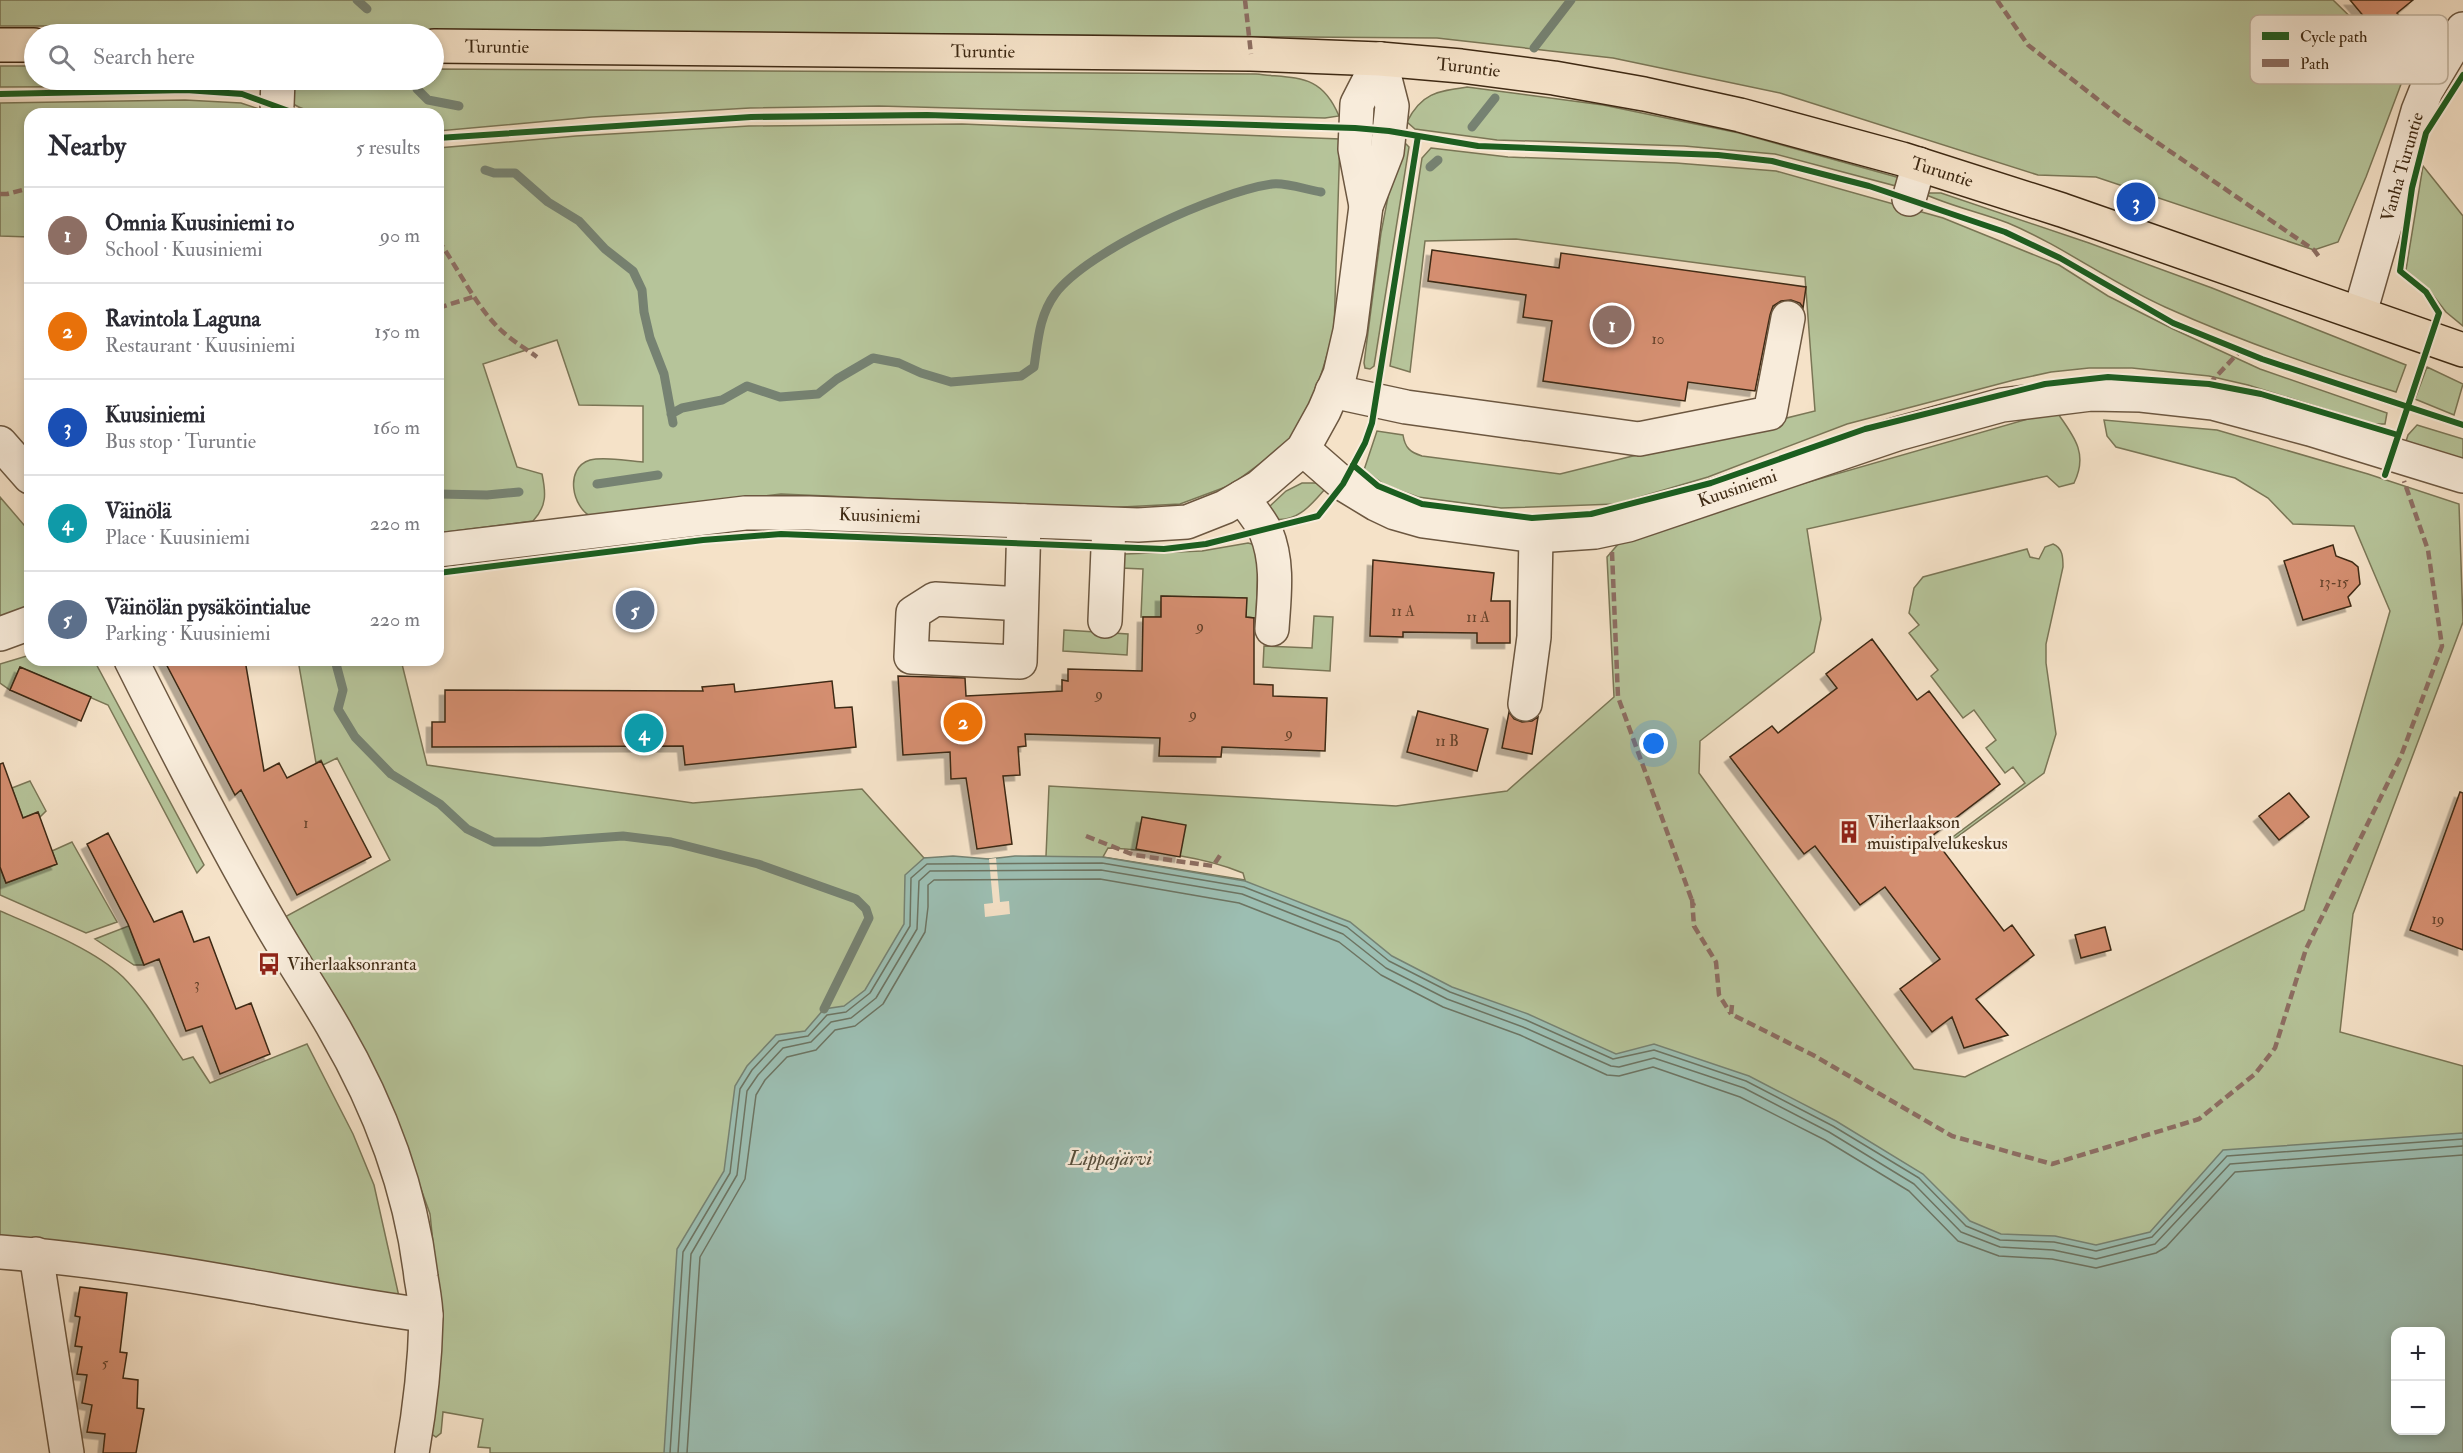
<!DOCTYPE html>
<html lang="en">
<head>
<meta charset="utf-8">
<style>
  body { margin:0; font-family:"IM FELL Double Pica",serif; background:#f7f7f7; color:#2b2b33 }
  .controls { position:absolute; right:18px; bottom:18px; display:grid; overflow:hidden; border-radius:12px; box-shadow:0 3px 9px #0003 }
  .controls button { width:54px; height:54px; display:grid; place-items:center; padding:0; border:0; border-bottom:2px solid #e1e1e2; background:#fff; color:#2b2b33; font:30px sans-serif }
  .you { position:absolute; left:1654px; top:744px; width:21px; height:21px; margin:-15px; border:4px solid #fff; border-radius:50%; background:#1a73e8; box-shadow:0 0 0 9px #1a73e833 }
  .badge { display:grid; place-items:center; width:39px; height:39px; border-radius:50%; background:#ea580c; color:#fff; font-size:20px; font-weight:700 }
  .pin { position:absolute; translate:-50% -50%; border:3px solid #fff; box-shadow:0 2px 6px #0006 }
  .list { margin:0; padding:0; list-style:none }
  h2 { display:flex; justify-content:space-between; align-items:center; height:78px; margin:0; padding:0 24px; font-size:26px }
  h2 small { font-size:20px; font-weight:400; color:#7c7c81 }
  .list li { display:grid; grid-template-columns:39px 1fr auto; gap:18px; align-items:center; box-sizing:border-box; height:96px; padding:0 24px; border-top:2px solid #e1e1e2 }
  .list b { display:block; font-size:22px; white-space:nowrap }
  .list p { margin:0; font-size:20px; white-space:nowrap; color:#7c7c81 }
  .list em { font-size:20px; font-style:normal; color:#7c7c81 }
  .icon { flex:none; width:33px; height:33px; fill:none; stroke:currentColor; stroke-width:2; stroke-linecap:round; stroke-linejoin:round }
  .map { position:relative; flex:none; width:2463px; height:1453px; overflow:hidden }
  .search { position:absolute; background:#fff; box-shadow:0 3px 9px #0003; left:24px; top:24px; width:420px; height:66px; display:flex; align-items:center; gap:15px; box-sizing:border-box; padding:0 21px; border-radius:33px; color:#7c7c81; font-size:22px }
  .panel { position:absolute; background:#fff; box-shadow:0 3px 9px #0003; left:24px; top:108px; width:420px; height:558px; border-radius:18px }
  .map>svg:first-child { display:block }
  .green { fill:#b6c49a; stroke:#7a7656; stroke-width:1.5; fill-rule:evenodd }
  .water { fill:#9cbeb2; stroke:#768272; stroke-width:1.5; fill-rule:evenodd }
  .pier { fill:#f5e2c8 }
  .lines { fill:none; stroke-linecap:round; stroke-linejoin:round }
  .shore { stroke:#6d7462; stroke-width:1.5 }
  .stream { stroke:#768272; stroke-width:9 }
  .building { fill:#d48e6f; stroke:#3e2913; stroke-width:1.5; filter:url(#shadow) }
  .minor-casing { stroke:#6c5740; stroke-width:36 }
  .major-casing { stroke:#3e2913; stroke-width:36 }
  .minor { stroke:#f8ecdb; stroke-width:33 }
  .major { stroke:#f5e2c8; stroke-width:33 }
  .quiet { stroke:#8d6e63; stroke-width:4.5; stroke-dasharray:9 4.5; stroke-linecap:butt }
  .cycleway-casing { stroke:#f8ecdb; stroke-width:10 }
  .cycleway { stroke:#1b5e20; stroke-width:6 }
  .labels { text-anchor:middle; stroke-width:5; stroke-linejoin:round; paint-order:stroke }
  .number-label { font-size:15px; fill:#64422a }
  .street-label { font-size:18px; fill:#3e2913; stroke:#f8ecdb }
  .poi-label { font-size:18px; fill:#3e2913; stroke:#f8ecdb; text-anchor:start }
  .water-label { font-size:20px; font-style:italic; fill:#564e3b; stroke:#f8ecdb }
  .key { fill:#f8ecdb; stroke:#c0b29f; stroke-width:1.5 }
  .key-label { font-size:16px; fill:#3e2913 }
</style>
</head>
<body>
<div class="map">
<svg width="2463" height="1453" viewBox="0 0 2463 1453">
  <defs>
    <filter id="shadow"><feDropShadow dx="-5.5" dy="5.5" stdDeviation="0" flood-color="#0004"/></filter>
  </defs>
  <rect width="100%" height="100%" fill="#f5e2c8"/>
  <filter id="stains"><feTurbulence type="fractalNoise" baseFrequency=".00333" numOctaves="4"/><feColorMatrix values="0 0 0 0 .2 0 0 0 0 .09 0 0 0 0 .02 0 0 0 .5 -.17"/></filter>
  <radialGradient id="worn" r=".72"><stop offset=".6" stop-color="#630" stop-opacity="0"/><stop offset="1" stop-color="#630" stop-opacity=".3"/></radialGradient>
  <!-- green -->
  <path class="green" d="M0,0H2333L2406,71L2366,177L2338,242L2314,250L2096,177L2038,175L1780,93L1613,58L1437,38L505,31L202,26H0Z
    M0,66H34V80H263V89L240,86L0,87Z
    M434,69L1256,74C1297,79 1321,73 1339,116L1325,118L879,106L750,108L592,117L438,131V114C405,114 320,121 295,105C286,99 288,89 288,80H434Z
    M1467,87L1603,105L1739,133L1900,178L1896,186L1775,154L1684,146L1497,140L1415,129L1407,122C1421,93 1438,91 1467,87Z
    M185,100L241,103L274,114H30V237L0,236V103Z
    M962,124L1340,139L1334,332L1317,388L1288,443L1231,485L1180,504L1103,508L781,494L592,517C572,508 564,468 590,460C605,456 627,461 643,462V406L579,405L557,340L483,364L517,467L542,474C546,493 547,506 533,521L438,533V148L576,136L749,126Z
    M1405,143L1409,147L1374,366L1370,369L1365,368L1364,363L1381,233L1398,145Z
    M1431,148L1508,157L1676,163L1776,171L1943,218L2059,265L2108,296L2173,329L2260,369L2387,413L2385,424H2373L2248,385L2209,376L2132,368H2089L2051,372L2014,380L1847,424L1708,477L1616,504L1501,508L1418,497L1385,485L1364,470L1377,431L1403,435C1405,448 1410,452 1422,456L1560,474L1815,411L1805,277L1516,239L1425,241L1410,372L1390,366L1422,158Z
    M2423,166L2463,216V326L2446,312L2429,290L2406,270Z
    M1922,193H1941L2089,243L2212,288L2406,365L2396,392C2318,368 2240,341 2165,307C2111,283 2063,246 2008,223C1979,212 1950,206 1922,193Z
    M2427,367L2463,384L2454,415L2415,399Z
    M2056,411C2073,435 2089,453 2074,483L2059,487L2047,476L1807,529L1821,619L1814,652L1700,741L1699,773L1914,1069L1965,1077L2304,910L2390,611L2354,526L2293,524L2268,498L2235,478L2116,447L2107,436L2104,420L2217,430L2368,474L2459,504L2463,622L2353,914L2340,1032L2463,1066V1453H490V1448L478,1447L483,1419L443,1412L441,1433L436,1437L430,1433L439,1301L430,1214L390,1103L283,918L390,860L337,758L323,765L321,760L316,763L298,660H401L427,765L693,803L862,789L924,858C946,857 968,860 990,859C1009,858 1027,856 1046,856L1049,786L1396,806L1507,791L1614,697L1607,557L1627,534ZM1108,848C1150,850 1205,857 1243,873L1245,880L1103,857ZM2396,1332H2440V1430H2396Z
    M2417,425L2463,439V466L2404,448L2408,435Z
    M1302,483H1318L1325,489C1311,505 1297,523 1273,519L1269,507L1286,491Z
    M0,497L30,532V607L0,619Z
    M1248,543L1256,545L1258,563L1256,618L1246,617V598L1162,596L1161,617H1141L1143,569L1121,568L1125,554L1202,551Z
    M2053,544C2063,548 2063,558 2063,567L2046,644V663L2056,734L2044,773L1935,853L1934,851L2025,783L2013,767L2005,773L1986,748L1996,740L1974,710L1963,718L1931,676L1938,670L1909,633L1919,625L1909,613L1914,588L1923,577L2027,549L2030,557L2039,559L2045,547Z
    M1314,616L1333,617L1330,671L1263,667L1264,646L1312,648Z
    M1064,630L1128,634L1127,655L1063,651Z
    M30,655V660L95,662L204,865L197,873L108,705L20,667L10,690L0,683V664Z
    M30,781L46,811L40,817L38,812L23,818L12,788Z
    M72,842L117,922L86,933L0,895V867L6,883L57,864L52,851Z
    M0,911C37,927 94,949 123,977C147,1001 164,1033 183,1060L193,1057L210,1083L307,1044L353,1134L374,1185L400,1301L0,1243Z
    M131,925V932L144,965H134L95,939Z"/>
  <!-- water -->
  <path class="water" d="M953,856L989,859L1015,856L1102,857L1245,881L1350,922L1392,956L1452,987L1528,1014L1616,1054L1654,1044L1749,1076L1836,1121L1923,1174L1970,1221L2001,1234L2055,1236L2096,1245L2150,1232L2223,1150L2463,1133V1453H664L677,1249L724,1171L735,1086L747,1066L776,1035L805,1031L824,1009L844,1006L865,990L904,924L905,875L924,858ZM2396,1332H2440V1430H2396Z"/>
  <!-- pier -->
  <path class="pier" d="M996,858L1000,902L1009,901L1010,914L985,917L984,904L993,903L989,859Z"/>
  <g class="lines">
    <!-- shore -->
    <path class="shore" d="M670,1453L683,1252L730,1173L740,1089L752,1070L779,1041L808,1036L827,1015L846,1012L870,993L910,926L911,878L927,864L1102,863L1244,887L1347,927L1389,961L1450,992L1526,1020L1613,1059L1654,1050L1746,1081L1833,1126L1919,1178L1966,1226L2000,1240L2054,1242L2096,1251L2152,1237L2227,1156L2463,1139
      M678,1453L691,1254L737,1175L747,1091L758,1075L783,1048L811,1042L831,1022L851,1018L876,998L917,929L919,881L930,871L1101,870L1242,894L1343,934L1386,968L1447,999L1523,1027L1611,1066L1619,1067L1654,1058L1744,1088L1829,1132L1914,1184L1961,1232L2000,1247L2053,1250L2096,1259L2155,1244L2230,1164L2463,1146
      M687,1453L700,1257L745,1179L756,1095L765,1080L787,1057L816,1050L835,1030L855,1026L883,1004L925,932L928,907V885L934,880L1100,879L1239,903L1339,942L1381,975L1443,1007L1520,1035L1607,1075L1619,1076L1653,1067L1740,1097L1825,1140L1909,1191L1958,1241L1999,1256L2052,1259L2096,1268L2156,1253L2166,1247L2235,1172L2463,1155"/>
    <!-- stream -->
    <path class="stream" d="M357,0L367,9
      M1534,48L1571,0
      M417,89L428,100L459,106
      M1472,127L1495,98
      M1430,167L1438,160
      M485,170L494,173H515L548,202L579,221L605,249L633,271L642,290L644,312L650,338L664,374L673,423
      M671,414L682,408L722,400L747,386L780,397L818,394L837,379L873,358L899,363L921,373L951,382L1021,376L1034,367C1038,341 1039,316 1055,294C1088,250 1217,192 1272,184C1286,182 1307,190 1321,192
      M597,484L658,475
      M438,494L487,495L519,492
      M335,660L343,690L338,709L355,737L391,774L440,804L467,829L494,842H540L623,836L671,842L758,864L856,899L866,909L869,918L824,1009"/>
  </g>
  <!-- building -->
  <path class="building" d="M2350,0H2413L2397,13L2407,26L2386,43Z
    M1432,250L1559,268L1561,253L1806,287L1803,308L1800,303L1791,300L1781,301L1773,306L1770,315L1755,391L1688,382L1685,401L1543,381L1552,321L1523,317L1526,295L1428,281Z
    M2333,545L2336,556L2352,562L2358,567L2360,584L2348,597L2351,606L2303,620L2284,561Z
    M1373,560L1494,573L1491,601H1510V643H1477V633L1403,632V637L1370,636Z
    M1161,596L1247,598L1246,617L1254,618V684L1273,685V696L1327,698L1325,751L1222,747L1221,757L1159,756L1160,738L1025,734L1026,746L1018,747L1020,775L1003,776L1012,844L977,849L966,778L951,779L950,752L903,755L898,676L965,678L966,696L1062,691V680L1068,681V669L1142,671L1143,617H1161Z
    M1872,639L1917,700L1929,691L2000,784L1932,836L2004,931L2012,925L2034,955L1976,999L2008,1035L1964,1048L1952,1017L1932,1032L1900,989L1940,959L1885,887L1860,905L1815,846L1804,854L1730,757L1772,726L1778,733L1837,688L1826,674Z
    M164,660H245L264,771L279,763L287,778L321,761L371,857L297,895L241,790L235,795Z
    M20,667L91,697L81,721L10,690Z
    M832,681L835,708L852,707L856,747L685,765L683,746L432,747V722H445V690L703,691L702,687L734,684L735,692Z
    M1418,711L1488,729L1477,771L1407,752Z
    M1509,712L1514,719L1522,722L1532,721L1538,717L1532,754L1502,748Z
    M3,763L23,818L38,812L57,864L6,883L0,867V764Z
    M2460,792L2463,793V950L2410,930Z
    M2289,793L2309,817L2279,840L2259,816Z
    M1142,817L1186,825L1180,857L1136,849Z
    M108,833L154,922L182,911L194,942L209,937L236,1009L251,1003L270,1054L220,1074L202,1026L186,1031L159,959L144,965L128,924L87,844Z
    M2105,927L2111,950L2081,958L2075,935Z
    M80,1287L127,1293L120,1352L127,1353L123,1378L138,1380L137,1408L144,1409L136,1453H103L105,1434L87,1432L92,1405L82,1403L87,1375L77,1374L82,1347L75,1346L80,1317L75,1316Z"/>
  <g class="lines">
    <!-- minor casing -->
    <g class="minor-casing">
      <g id="minor">
        <path d="M277,105L278,80"/>
        <path d="M1909,199L1919,164"/>
        <path d="M1366,206L1355,149L1357,104L1380,59"/>
        <path id="s1" d="M2360,313L2418,111L2426,91L2463,29"/>
        <path d="M1332,391L1406,407L1639,439L1770,413L1788,318"/>
        <path d="M0,443L30,477"/>
        <path id="s2" d="M1303,449L1343,484L1376,504L1395,513L1423,521L1536,536L1595,532L1628,525L1897,434L2002,405L2091,394L2141,395L2213,403L2310,429L2463,476"/>
        <path d="M1242,497C1250,508 1260,520 1266,532C1279,563 1274,597 1272,629"/>
        <path id="s3" d="M438,550L745,513H809L1138,525L1187,522L1225,507L1259,487L1303,449L1324,411L1340,374L1350,331L1366,206L1387,152L1392,106L1380,59"/>
        <path d="M1021,604L935,599L913,613L911,657L1020,662L1024,521"/>
        <path d="M1105,621L1109,525"/>
        <path d="M0,634L30,623"/>
        <path d="M131,660C175,748 220,836 269,921C290,958 314,993 335,1030C379,1106 411,1190 421,1277C423,1290 426,1304 426,1318C425,1364 420,1408 412,1453"/>
        <path d="M1525,704L1534,637L1536,536"/>
        <path d="M0,1252C76,1258 152,1269 227,1282C293,1293 359,1307 426,1315"/>
        <path d="M36,1254L67,1453"/>
      </g>
    </g>
    <!-- major casing -->
    <g class="major-casing">
      <g id="major">
        <path d="M0,45H34"/>
        <path id="s4" d="M434,46L1251,54L1380,59L1461,66L1554,78L1644,94L1740,115L1902,159L2062,210L2463,350"/>
      </g>
    </g>
    <!-- minor -->
    <use href="#minor" class="minor"/>
    <!-- major -->
    <use href="#major" class="major"/>
    <!-- quiet -->
    <path class="quiet" d="M1245,0L1251,54
      M1997,0L2028,45L2123,119L2314,250L2320,258
      M0,194H7L30,188
      M438,240C459,269 476,308 503,332C513,341 526,349 537,357
      M438,308L473,297
      M2209,384L2241,350
      M1612,552L1618,697L1694,906
      M1086,836L1134,855L1213,866L1221,854
      M1692,899L1694,926L1716,962L1719,995L1731,1014
      M1732,1005L1731,1014L1813,1055L1952,1136L2052,1164L2199,1119L2255,1074L2275,1048L2306,949L2401,756L2442,646L2428,550L2404,481"/>
    <!-- cycleway casing -->
    <g class="cycleway-casing">
      <path id="cycleway" d="M0,94L186,90L242,94L297,114
        M438,138L751,117L927,115L1355,128L1389,131L1478,146L1718,155L1772,161L1869,186L2005,232L2060,258L2173,323L2262,359L2463,425
        M1353,465L1378,486L1422,504L1532,518L1591,514L1711,483L1865,429L2045,384L2108,377L2209,384L2261,394L2398,435
        M2385,475L2439,313L2426,292L2400,271L2412,188L2426,133L2463,75
        M438,573L703,540L781,534L1164,549L1206,544L1318,516L1343,484L1365,443L1372,423L1418,136"/>
    </g>
    <!-- cycleway -->
    <use href="#cycleway" class="cycleway"/>
  </g>
  <!-- icons -->
  <defs>
    <g id="building-bare" transform="scale(1.8)"><path d="M-4-6H4V6H1V3H-1V6H-4ZM-2.5-4.3h1.7v1.8h-1.7ZM.8-4.3h1.7v1.8H.8ZM-2.5-1h1.7V.8h-1.7ZM.8-1h1.7V.8H.8Z" fill="#8f2418" stroke="#f8ecdb" stroke-width="2.5" paint-order="stroke"/></g>
    <g id="bus-bare" transform="scale(1.8)"><path d="M-5-6H5V4H4V6H2V4H-2V6H-4V4H-5ZM-3.5-4V0h7V-4ZM-3.5 1.2v1.5H-2V1.2ZM2 1.2v1.5H3.5V1.2Z" fill="#8f2418" stroke="#f8ecdb" stroke-width="2.5" paint-order="stroke"/></g>
  </defs>
  <g fill-rule="evenodd">
    <use href="#building-bare" x="1849" y="832"/>
    <use href="#bus-bare" x="269" y="964"/>
  </g>
  <g class="labels">
    <!-- number labels -->
    <g class="number-label">
      <text x="1658" y="344">10</text>
      <text x="2334" y="587">13-15</text>
      <text x="1403" y="616">11 A</text>
      <text x="1478" y="622">11 A</text>
      <text x="1200" y="631">9</text>
      <text x="1099" y="699">9</text>
      <text x="1193" y="719">9</text>
      <text x="1289" y="738">9</text>
      <text x="1447" y="746">11 B</text>
      <text x="306" y="828">1</text>
      <text x="2438" y="924">19</text>
      <text x="197" y="989">3</text>
      <text x="105" y="1368">5</text>
    </g>
    <!-- street labels -->
    <g class="street-label">
      <text dy="6" stroke="none"><textPath href="#s4" startOffset="63">Turuntie</textPath></text>
      <text dy="6" stroke="none"><textPath href="#s4" startOffset="549">Turuntie</textPath></text>
      <text dy="6" stroke="none"><textPath href="#s4" startOffset="1035">Turuntie</textPath></text>
      <text dy="6" stroke="none"><textPath href="#s1" startOffset="152">Vanha Turuntie</textPath></text>
      <text dy="6" stroke="none"><textPath href="#s4" startOffset="1521">Turuntie</textPath></text>
      <text dy="6" stroke="none"><textPath href="#s2" startOffset="464">Kuusiniemi</textPath></text>
      <text dy="6" stroke="none"><textPath href="#s3" startOffset="444">Kuusiniemi</textPath></text>
    </g>
    <!-- poi labels -->
    <g class="poi-label">
      <text x="1867" y="828">Viherlaakson<tspan x="1867" dy="21">muistipalvelukeskus</tspan></text>
      <text x="287" y="970">Viherlaaksonranta</text>
    </g>
    <!-- water labels -->
    <g class="water-label">
      <text x="1110" y="1165">Lippajärvi</text>
    </g>
  </g>
  <!-- legend -->
  <rect x="2250" y="15" width="198" height="69" rx="9" class="key"/>
  <rect x="2262" y="32" width="27" height="8" fill="#1b5e20"/>
  <rect x="2262" y="59" width="27" height="8" fill="#8d6e63"/>
  <g class="key-label">
    <text x="2300" y="42">Cycle path</text>
    <text x="2300" y="69">Path</text>
  </g>
  <rect width="100%" height="100%" filter="url(#stains)"/>
  <rect width="100%" height="100%" fill="url(#worn)"/>
</svg>
<div class="controls">
<button>+</button>
<button>−</button>
</div>
<div class="you"></div>
<div class="pin badge" style="left:1612px;top:325px;background:#8d6e63">1</div>
<div class="pin badge" style="left:963px;top:722px;background:#e8710a">2</div>
<div class="pin badge" style="left:2136px;top:202px;background:#1a4fb4">3</div>
<div class="pin badge" style="left:644px;top:733px;background:#0f9aa8">4</div>
<div class="pin badge" style="left:635px;top:610px;background:#5c6f8a">5</div>
<div class="search"><svg class="icon" aria-label="search" viewBox="0 0 24 24"><circle cx="10" cy="10" r="6"/><path d="M15 15l6 6"/></svg>Search here</div>
<section class="panel">
<h2>Nearby<small>5 results</small></h2>
<ul class="list">
<li><span class="badge" style="background:#8d6e63">1</span><div><b>Omnia Kuusiniemi 10</b><p>School · Kuusiniemi</p></div><em>90 m</em></li>
<li><span class="badge" style="background:#e8710a">2</span><div><b>Ravintola Laguna</b><p>Restaurant · Kuusiniemi</p></div><em>150 m</em></li>
<li><span class="badge" style="background:#1a4fb4">3</span><div><b>Kuusiniemi</b><p>Bus stop · Turuntie</p></div><em>160 m</em></li>
<li><span class="badge" style="background:#0f9aa8">4</span><div><b>Väinölä</b><p>Place · Kuusiniemi</p></div><em>220 m</em></li>
<li><span class="badge" style="background:#5c6f8a">5</span><div><b>Väinölän pysäköintialue</b><p>Parking · Kuusiniemi</p></div><em>220 m</em></li>
</ul>
</section>
</div>
</body>
</html>
